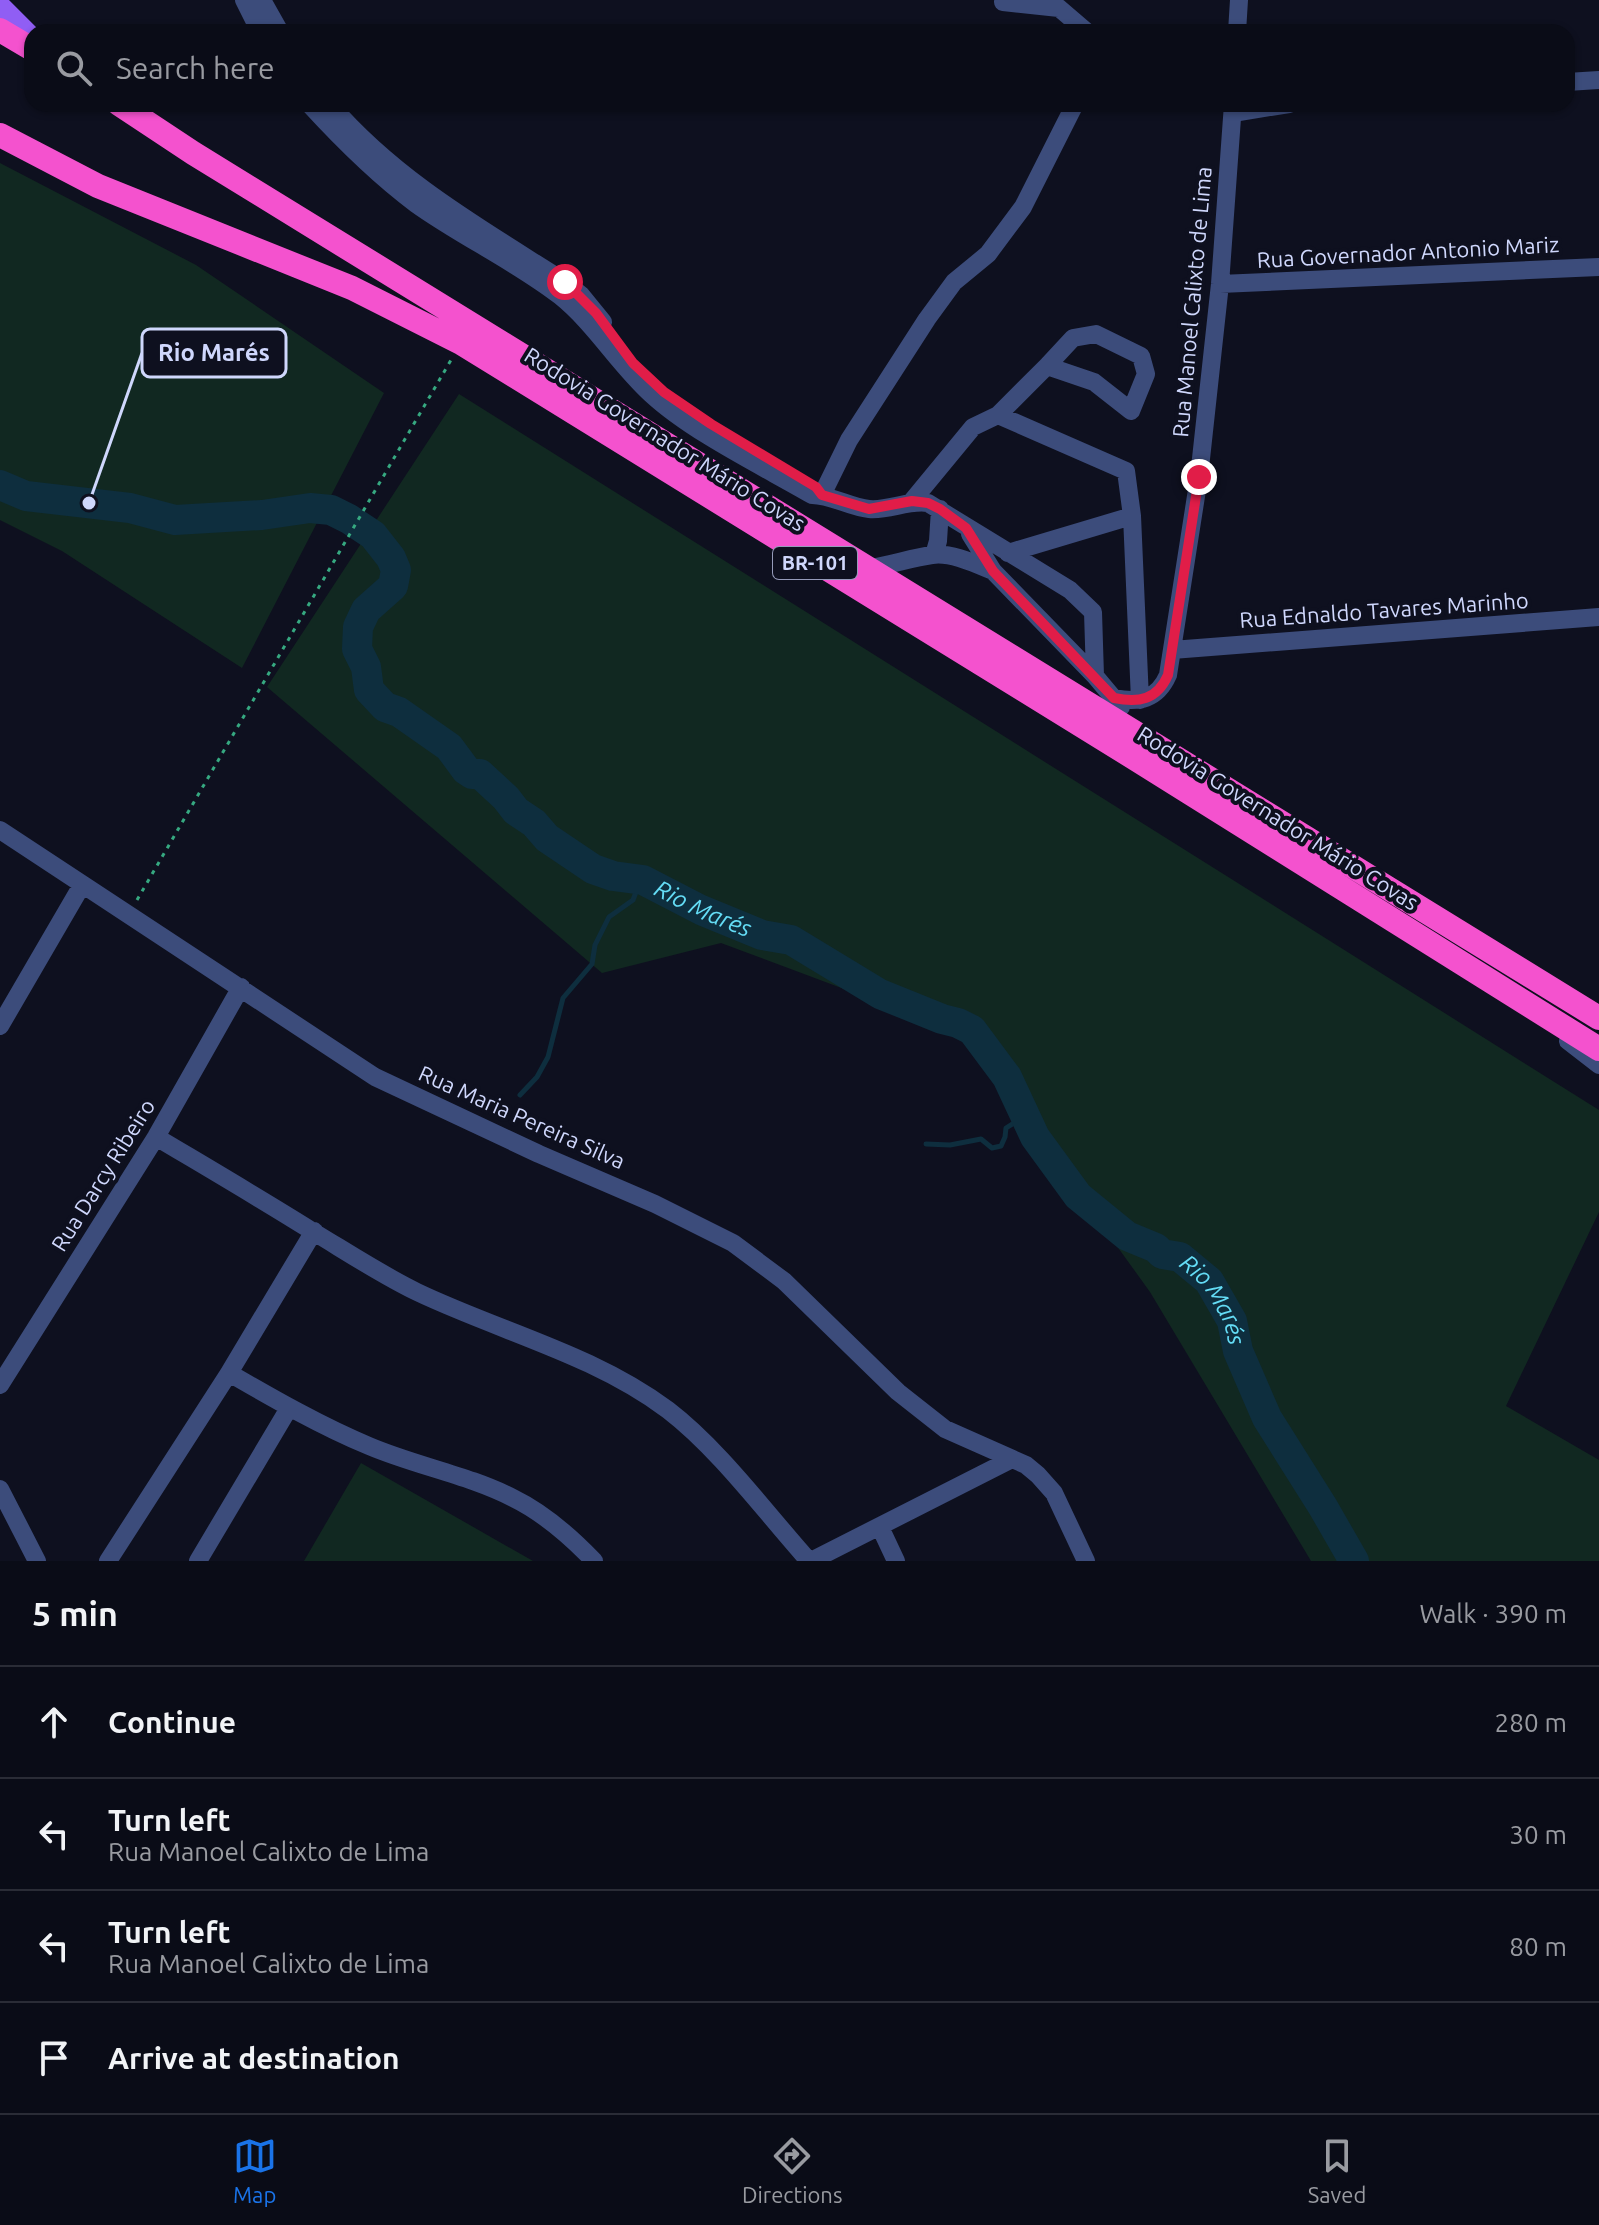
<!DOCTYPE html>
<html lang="en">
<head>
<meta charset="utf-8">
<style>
  body { margin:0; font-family:Ubuntu,sans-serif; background:#181a24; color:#f1f3f6 }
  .stop { position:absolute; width:24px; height:24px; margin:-18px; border:6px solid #e11d48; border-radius:50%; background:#fff }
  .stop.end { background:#e11d48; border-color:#fff; box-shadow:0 2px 8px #0008 }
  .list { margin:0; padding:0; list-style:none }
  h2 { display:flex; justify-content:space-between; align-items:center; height:104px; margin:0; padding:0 32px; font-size:34px }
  h2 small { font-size:26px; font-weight:400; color:#999ba1 }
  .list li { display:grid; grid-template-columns:52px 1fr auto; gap:24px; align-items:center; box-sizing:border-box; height:112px; padding:0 32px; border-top:2px solid #2a2c36 }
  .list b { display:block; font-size:30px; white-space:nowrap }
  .list p { margin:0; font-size:26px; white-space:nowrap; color:#999ba1 }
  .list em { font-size:26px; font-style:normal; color:#999ba1 }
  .icon { flex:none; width:44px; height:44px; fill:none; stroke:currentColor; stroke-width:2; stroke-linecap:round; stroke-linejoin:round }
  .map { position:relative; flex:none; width:1599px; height:1561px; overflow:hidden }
  .search { position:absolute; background:#0a0c17; box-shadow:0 2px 6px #0004; left:24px; right:24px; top:24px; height:88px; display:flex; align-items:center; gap:20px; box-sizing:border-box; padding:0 28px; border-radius:24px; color:#999ba1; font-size:30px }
  .sheet { height:552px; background:#0a0c17 }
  nav { display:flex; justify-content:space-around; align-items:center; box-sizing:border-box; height:112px; border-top:2px solid #2a2c36; background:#0a0c17; font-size:22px; color:#999ba1 }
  nav a { display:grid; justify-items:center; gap:4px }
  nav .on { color:#1a73e8 }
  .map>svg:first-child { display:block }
  .green { fill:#112821 }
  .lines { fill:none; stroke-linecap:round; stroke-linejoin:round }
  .stream { stroke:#0e2e3e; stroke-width:5 }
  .river { stroke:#0e2e3e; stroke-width:30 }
  .path { stroke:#36a981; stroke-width:3; stroke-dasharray:4 6; stroke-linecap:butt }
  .minor { stroke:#3c4c7b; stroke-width:18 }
  .major { stroke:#905ef4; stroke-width:24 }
  .highway { stroke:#f452ce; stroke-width:24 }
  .route { stroke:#e11d48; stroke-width:10 }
  .labels { text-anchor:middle; stroke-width:8; stroke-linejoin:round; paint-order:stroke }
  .shield { fill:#0e101f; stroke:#959bba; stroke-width:2 }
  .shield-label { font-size:20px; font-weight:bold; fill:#cfd7fc }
  .street-label { font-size:22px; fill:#cfd7fc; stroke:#0e101f }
  .water-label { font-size:24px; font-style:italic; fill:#64dcf5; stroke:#0e101f }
  .leader { fill:none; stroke:#cfd7fc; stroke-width:3 }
  .callout-dot { fill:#cfd7fc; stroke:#0e101f; stroke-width:3 }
  .callout { fill:#0e101f; stroke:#cfd7fc; stroke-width:3 }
  .callout-label { font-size:24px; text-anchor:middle; font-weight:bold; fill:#cfd7fc }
</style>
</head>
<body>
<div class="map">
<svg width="1599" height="1561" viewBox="0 0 1599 1561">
  <rect width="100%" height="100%" fill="#0e101f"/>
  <!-- green -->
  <path class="green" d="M0,163L196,265L384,393L242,668L62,551L0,520Z
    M459,394L1599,1110V1212L1506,1406L1599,1460V1561H1311L1150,1292L964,1034L721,943L602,973L267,687Z
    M361,1463L533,1561H304Z"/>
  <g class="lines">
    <!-- stream -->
    <path class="stream" d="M520,1095L537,1077L548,1057L563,998L592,964L595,945L609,917L633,900L636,892L635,880
      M926,1144L950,1145L981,1139L992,1148L1001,1146L1005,1137L1006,1128L1025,1116"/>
    <!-- river -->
    <path class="river" id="s1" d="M0,485L26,496L130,508L175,520L262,515L310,508L331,510L349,519L373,535L391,558L396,570L393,586L366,610L358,627L357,649L366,667L369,690L385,707L399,712L449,747L466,770L472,774H480L506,798L516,811L534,823L547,838L593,869L613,876L643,880L701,910L762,935L791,940L880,994L942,1019L958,1023L972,1030L1007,1077L1035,1137L1078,1196L1127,1236L1156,1248L1162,1254L1180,1257L1209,1281L1232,1321L1238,1351L1267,1418L1323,1507L1354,1561"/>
    <!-- path -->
    <path class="path" d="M137,900L451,360"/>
    <!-- minor -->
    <path class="minor" d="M244,0L260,32
      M262,0L280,32
      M1003,2L1059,8L1087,32
      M1237,32L1239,0
      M1567,82L1599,80
      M309,104C342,140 377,175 416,204C462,237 515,261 560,296C595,324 618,364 651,394C692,432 762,466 812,495C832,495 849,507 869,509C889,511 907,500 928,503L1070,590L1093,612L1095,676
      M330,104C395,180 482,229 565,282L581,295L603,322
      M1233,113L1289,104
      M1220,284L1599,267
      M998,415L1047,366L1094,382L1131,411L1146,374L1141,356L1096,334L1073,338L1047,366
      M822,495L849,440L927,319L954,282L988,254L1023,207L1075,104
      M912,501L973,427L998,415L1126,471L1132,516L1140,700
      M970,534L993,571L1095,676L1121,707
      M1008,553L1132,516
      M934,555L938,541L940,509
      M870,568C891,565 911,558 932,555C951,552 976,564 993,571
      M1172,650L1599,617
      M1114,698C1139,703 1157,700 1168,675L1199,477L1220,284L1233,104
      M0,830L375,1077L539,1154L655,1204L733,1243L784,1281L898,1392L945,1429L1026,1465L1038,1475L1054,1493L1086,1561
      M0,1026L82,885
      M1568,1041L1599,1065
      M156,1137C208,1168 261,1199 312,1231C347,1252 380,1274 417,1292C501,1332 593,1354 668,1410C719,1449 766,1513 809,1561
      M229,1373C274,1399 321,1426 369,1446C416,1466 468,1475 513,1498C544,1513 570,1536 594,1561
      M0,1385L156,1137L241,987
      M0,1489L37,1561
      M880,1527L896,1561
      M108,1561L229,1373L314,1231
      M198,1561L289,1408
      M811,1561L1012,1459"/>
    <!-- major -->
    <path class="major" d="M0,8L32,40"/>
    <!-- highway -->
    <path class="highway" d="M0,30L32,49
      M119,104L193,153L1599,1018
      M0,135L98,186L352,288L461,343L1134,758L1599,1049"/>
  </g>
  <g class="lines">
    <!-- route -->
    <path class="route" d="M565,282L596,313L633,363L664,392L711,424L816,487L822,495L869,509L912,501L928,503L940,509L966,528L993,571L1114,698C1139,703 1157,700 1168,675L1199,477"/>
  </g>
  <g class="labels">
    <!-- shield labels -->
    <rect class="shield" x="773" y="547" width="84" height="32" rx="6"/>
    <g class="shield-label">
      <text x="815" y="570">BR-101</text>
    </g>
    <!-- street labels -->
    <g class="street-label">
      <text transform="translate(1408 252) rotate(-3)" y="8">Rua Governador Antonio Mariz</text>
      <text transform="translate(1192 302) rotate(-85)" y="8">Rua Manoel Calixto de Lima</text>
      <text transform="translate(665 439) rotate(32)" y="8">Rodovia Governador Mário Covas</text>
      <text transform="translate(1384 610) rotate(-4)" y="8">Rua Ednaldo Tavares Marinho</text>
      <text transform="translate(1278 818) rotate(32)" y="8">Rodovia Governador Mário Covas</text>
      <text transform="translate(522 1117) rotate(24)" y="8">Rua Maria Pereira Silva</text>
      <text transform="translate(103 1175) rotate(-58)" y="8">Rua Darcy Ribeiro</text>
    </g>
    <!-- water labels -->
    <g class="water-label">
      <text dy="8" stroke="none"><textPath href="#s1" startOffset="974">Rio Marés</textPath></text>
      <text dy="8" stroke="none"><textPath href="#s1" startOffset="1646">Rio Marés</textPath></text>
    </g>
  </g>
  <!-- callouts -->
  <path class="leader" d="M89 503L142 353"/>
  <circle class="callout-dot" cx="89" cy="503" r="8"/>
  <rect class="callout" x="142" y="329" width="144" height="48" rx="8"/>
  <g class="callout-label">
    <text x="214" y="361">Rio Marés</text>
  </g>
</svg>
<div class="stop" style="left:565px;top:282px"></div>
<div class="stop end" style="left:1199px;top:477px"></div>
<div class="search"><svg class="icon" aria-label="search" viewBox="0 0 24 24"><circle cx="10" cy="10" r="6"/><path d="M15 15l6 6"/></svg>Search here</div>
</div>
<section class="sheet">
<h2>5 min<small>Walk · 390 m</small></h2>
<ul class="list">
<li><svg class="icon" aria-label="ahead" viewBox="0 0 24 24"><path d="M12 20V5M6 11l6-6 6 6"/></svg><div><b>Continue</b></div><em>280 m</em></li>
<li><svg class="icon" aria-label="left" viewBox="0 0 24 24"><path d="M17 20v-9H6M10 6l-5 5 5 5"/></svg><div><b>Turn left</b><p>Rua Manoel Calixto de Lima</p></div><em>30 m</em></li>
<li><svg class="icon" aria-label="left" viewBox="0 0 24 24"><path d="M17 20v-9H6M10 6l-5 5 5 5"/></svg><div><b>Turn left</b><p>Rua Manoel Calixto de Lima</p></div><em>80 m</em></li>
<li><svg class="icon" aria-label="arrive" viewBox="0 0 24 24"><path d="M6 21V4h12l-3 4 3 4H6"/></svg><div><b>Arrive at destination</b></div></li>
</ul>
</section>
<nav>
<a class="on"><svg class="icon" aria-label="map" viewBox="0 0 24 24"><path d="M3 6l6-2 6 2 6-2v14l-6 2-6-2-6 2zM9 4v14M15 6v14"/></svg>Map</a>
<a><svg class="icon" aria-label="directions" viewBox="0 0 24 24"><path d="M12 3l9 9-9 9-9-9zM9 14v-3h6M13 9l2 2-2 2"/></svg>Directions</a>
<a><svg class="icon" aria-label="saved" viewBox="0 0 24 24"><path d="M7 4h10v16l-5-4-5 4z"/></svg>Saved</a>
</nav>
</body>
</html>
